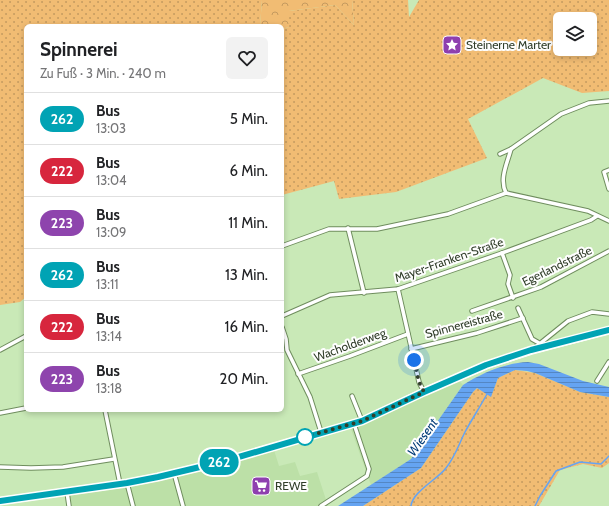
<!DOCTYPE html>
<html lang="de">
<head>
<meta charset="utf-8">
<style>
  :root { --surface:#fff; --page:#f2f2f2; --text:#202124; --muted:#757577; --line:#e0e0e0 }
  body { margin:0; font-family:Cabin,sans-serif; background:var(--page); color:var(--text); height:100vh; display:flex; flex-direction:column; font-size:15px; white-space:nowrap }
  * { box-sizing:border-box; margin:0 }
  p { font-size:13px; color:var(--muted) }
  .icon { flex:none; width:22px; height:22px; fill:none; stroke:currentColor; stroke-width:2; stroke-linecap:round; stroke-linejoin:round }
  .map { position:relative; flex:1; overflow:hidden }
  .sheet { position:absolute; left:24px; top:24px; width:260px; height:388px; display:flex; flex-direction:column; background:var(--surface); border-radius:6px; box-shadow:0 2px 6px #0003 }
  .sheet>* { flex:none }
  .badge { padding:0 8px; border-radius:13px; font-size:14px; line-height:26px }
  .buttons { position:absolute; left:553px; top:12px; display:grid; gap:8px }
  .buttons a { display:grid; place-items:center; width:44px; height:44px; border-radius:6px; background:var(--surface); box-shadow:0 2px 6px #0003; font-size:20px }
  .you { position:absolute; width:20px; height:20px; margin:-10px; border:3px solid #fff; border-radius:50%; background:#1a73e8; box-shadow:0 0 0 6px #1a73e833 }
  .map>.badge { position:absolute; translate:-50% -50%; box-shadow:0 0 0 2px #fff }
  .round { display:grid; place-items:center; flex:none; width:42px; height:42px; border-radius:6px; background:var(--page) }
  .head { display:flex; align-items:center; justify-content:space-between; height:68px; padding:0 16px }
  h1 { font-size:19px; font-weight:800; line-height:30px }
  ul { padding:0; list-style:none }
  li { display:flex; align-items:center; gap:12px; height:52px; padding:0 16px; border-top:1px solid var(--line) }
  li div { flex:1 }
  li b { display:block; font-size:15px }
  li em { font-style:normal }
  li .badge { min-width:44px; font-weight:700; text-align:center }
  .map>svg:first-child { display:block }
</style>
</head>
<body>
<div class="map">
<svg width="609" height="506" viewBox="0 0 609 506">
  <defs>
    <pattern id="green-dots" width="8" height="8" patternUnits="userSpaceOnUse"><rect width="8" height="8" fill="#f1bc73"/><path d="M2 2h.1M6 6h.1" fill="none" stroke="#c49a5f" stroke-width="1.8" stroke-linecap="round"/></pattern>
    <pattern id="forest-crowns" width="20" height="18" patternUnits="userSpaceOnUse"><rect width="20" height="18" fill="#f1bc73"/><path d="M2 6a3 3 0 1 1 6 0M12 15a3 3 0 1 1 6 0" fill="none" stroke="#c49a5f"/></pattern>
    <pattern id="water-rules" width="6" height="5" patternUnits="userSpaceOnUse"><rect width="6" height="5" fill="#65a4f2"/><path d="M0 2.5h6" fill="none" stroke="#5487c4"/></pattern>
  </defs>
  <rect width="100%" height="100%" fill="#c9e9b7"/>
  <g fill="#bce0a7">
    <polygon points="457,378 463,385 411,459 371,485 351,429"/>
    <polygon points="274,450 279,466 295,462 300,476 317,472 328,506 72,506 69,492 225,462"/>
  </g>
  <g fill="url(#green-dots)" fill-rule="evenodd">
    <polygon points="0,0 262,0 260,26 26,26 26,297 20,302 0,305"/>
    <path d="M 352,0 L 408,0 L 409,17 L 419,0 L 609,0 L 609,91 L 582,93 L 543,78 L 468,119 L 487,158 L 396,192 L 339,199 L 334,181 L 282,195 L 282,29 L 289,27 L 289,11 L 335,5 L 354,25 ZM 560,19 L 590,19 L 590,49 L 560,49 Z"/>
    <polygon points="515,370 535,373 580,392 609,397 609,463 602,468 583,464 560,470 539,506 363,506 421,468 473,392 477,388 491,396 498,378"/>
  </g>
  <polygon fill="url(#forest-crowns)" points="262,0 352,0 354,25 335,5 289,11 289,27 282,29 282,26 260,26"/>
  <path fill="url(#water-rules)" d="M 528,362 L 539,364 L 583,381 L 609,387 L 609,397 L 580,392 L 535,373 L 527,371 L 515,370 L 498,378 L 491,397 L 477,388 L 473,392 L 421,468 L 363,506 L 338,506 L 411,459 L 463,385 C 482,373 505,363 528,362 Z"/>
  <g fill="none" stroke-linecap="round" stroke-linejoin="round">
    <g stroke="#65a4f2" stroke-width="1.5">
      <path d="M 411,506 C 412,492 438,479 446,468 C 455,457 459,444 465,432 C 472,419 480,407 487,394"/>
      <polyline points="535,506 540,496 556,471 580,462 601,464 609,456"/>
    </g>
    <g stroke="#6f8d5e" stroke-width="5.5">
      <g id="minor">
        <polyline points="500,154 511,149 561,114 589,103 609,101"/>
        <polyline points="609,170 604,172 609,189"/>
        <path d="M 506,193 C 499,179 507,164 511,149"/>
        <polyline points="348,228 364,293"/>
        <polyline points="282,246 329,229 377,229 448,214 506,193 588,211 609,221"/>
        <polyline points="502,253 510,275 508,284 513,298"/>
        <polyline points="398,289 419,382 424,392"/>
        <polyline points="518,308 532,339 539,343"/>
        <polyline points="472,311 541,287 609,251"/>
        <polyline points="282,316 330,295 398,289 502,253 591,220 597,216"/>
        <polyline points="282,327 286,339 287,350 310,397 321,432"/>
        <polyline points="411,349 477,333 523,318"/>
        <polyline points="0,350 26,336"/>
        <polyline points="532,350 568,321 592,312 609,314"/>
        <polyline points="298,374 350,356 408,334"/>
        <polyline points="597,381 609,362"/>
        <polyline points="352,396 362,421"/>
        <polyline points="105,410 120,484"/>
        <polyline points="0,413 26,408"/>
        <polyline points="0,467 31,468 63,467 114,459"/>
        <polyline points="174,473 183,506"/>
        <polyline points="127,483 133,506"/>
        <polyline points="67,492 69,506"/>
        <polyline points="321,506 367,476 369,469 354,424"/>
      </g>
    </g>
    <g stroke="#fff" stroke-width="8">
      <polyline id="primary" points="0,501 127,483 158,477 225,461 362,421 423,392 487,365 531,351 609,330"/>
    </g>
    <use href="#minor" stroke="#fff" stroke-width="3.5"/>
    <use href="#primary" stroke="#e6a5ac" stroke-width="5.5"/>
  </g>
  <g fill="none" stroke-linecap="round" stroke-linejoin="round">
    <g stroke="#fff" stroke-width="9">
      <polyline id="line" points="0,501 127,483 158,477 225,461 362,421 424,392 486,365 531,350 609,330"/>
    </g>
    <use href="#line" stroke="#00a3b4" stroke-width="6"/>
    <polyline stroke="#313e2a" stroke-width="4" stroke-dasharray="0 7.2" points="305,437 362,421 424,392 419,382 414,360"/>
  </g>
  <defs>
    <g id="sight-square" transform="scale(1)"><rect x="-9" y="-9" width="18" height="18" rx="4" fill="#8e3faf" stroke="#fefefe"/><path d="M0-6L1.8-2.2L6-1.7L2.9 1.2L3.7 5.4L0 3.3L-3.7 5.4L-2.9 1.2L-6-1.7L-1.8-2.2Z" fill="#fff"/></g>
    <g id="supermarket-square" transform="scale(1)"><rect x="-9" y="-9" width="18" height="18" rx="4" fill="#8e3faf" stroke="#fefefe"/><path d="M-6-5.5h2.5l.6 2H6L4.5 2H-2.5L-4.4-4H-6ZM-1.5 3.2a1.3 1.3 0 1 0 .1 0ZM3 3.2a1.3 1.3 0 1 0 .1 0Z" fill="#fff"/></g>
  </defs>
  <g fill-rule="evenodd">
    <use href="#sight-square" x="452" y="45"/>
    <use href="#supermarket-square" x="261" y="486"/>
  </g>
  <circle fill="#fff" stroke="#00a3b4" stroke-width="2" cx="305" cy="437" r="8"/>
  <g text-anchor="middle" stroke-width="4" stroke-linejoin="round" paint-order="stroke">
    <g font-size="12" fill="#313e2a" stroke="#fefefe" text-anchor="start">
      <text x="466" y="49">Steinerne Marter</text>
      <text x="275" y="490">REWE</text>
    </g>
    <g font-size="12" fill="#313e2a" stroke="#fefefe">
      <text transform="translate(449 260) rotate(-19)" y="4">Mayer-Franken-Straße</text>
      <text transform="translate(557 266) rotate(-26)" y="4">Egerlandstraße</text>
      <text transform="translate(464 324) rotate(-15)" y="4">Spinnereistraße</text>
      <text transform="translate(350 345) rotate(-20)" y="4">Wacholderweg</text>
    </g>
    <g font-size="13" font-style="italic" fill="#003b77" stroke="#fefefe">
      <text transform="translate(422 437) rotate(-55)" y="5">Wiesent</text>
    </g>
  </g>
</svg>
<div class="buttons">
<a><svg class="icon" aria-label="layers" viewBox="0 0 24 24"><path d="M12 4l9 5-9 5-9-5zM3 14l9 5 9-5"/></svg></a>
</div>
<div class="you" style="left:414px;top:360px"></div>
<b class="badge" style="left:219px;top:462px;background:#00a3b4;color:#fff">262</b>
<section class="sheet">
<div class="head"><div><h1>Spinnerei</h1><p>Zu Fuß · 3 Min. · 240 m</p></div><a class="round"><svg class="icon" aria-label="heart" viewBox="0 0 24 24"><path d="M12 20l-8-8c-3-5 5-10 8-4 3-6 11-1 8 4z"/></svg></a></div>
<ul>
<li><span class="badge" style="background:#00a3b4;color:#fff">262</span><div><b>Bus</b><p>13:03</p></div><em>5 Min.</em></li>
<li><span class="badge" style="background:#d7263d;color:#fff">222</span><div><b>Bus</b><p>13:04</p></div><em>6 Min.</em></li>
<li><span class="badge" style="background:#8e44ad;color:#fff">223</span><div><b>Bus</b><p>13:09</p></div><em>11 Min.</em></li>
<li><span class="badge" style="background:#00a3b4;color:#fff">262</span><div><b>Bus</b><p>13:11</p></div><em>13 Min.</em></li>
<li><span class="badge" style="background:#d7263d;color:#fff">222</span><div><b>Bus</b><p>13:14</p></div><em>16 Min.</em></li>
<li><span class="badge" style="background:#8e44ad;color:#fff">223</span><div><b>Bus</b><p>13:18</p></div><em>20 Min.</em></li>
</ul>
</section>
</div>
</body>
</html>
